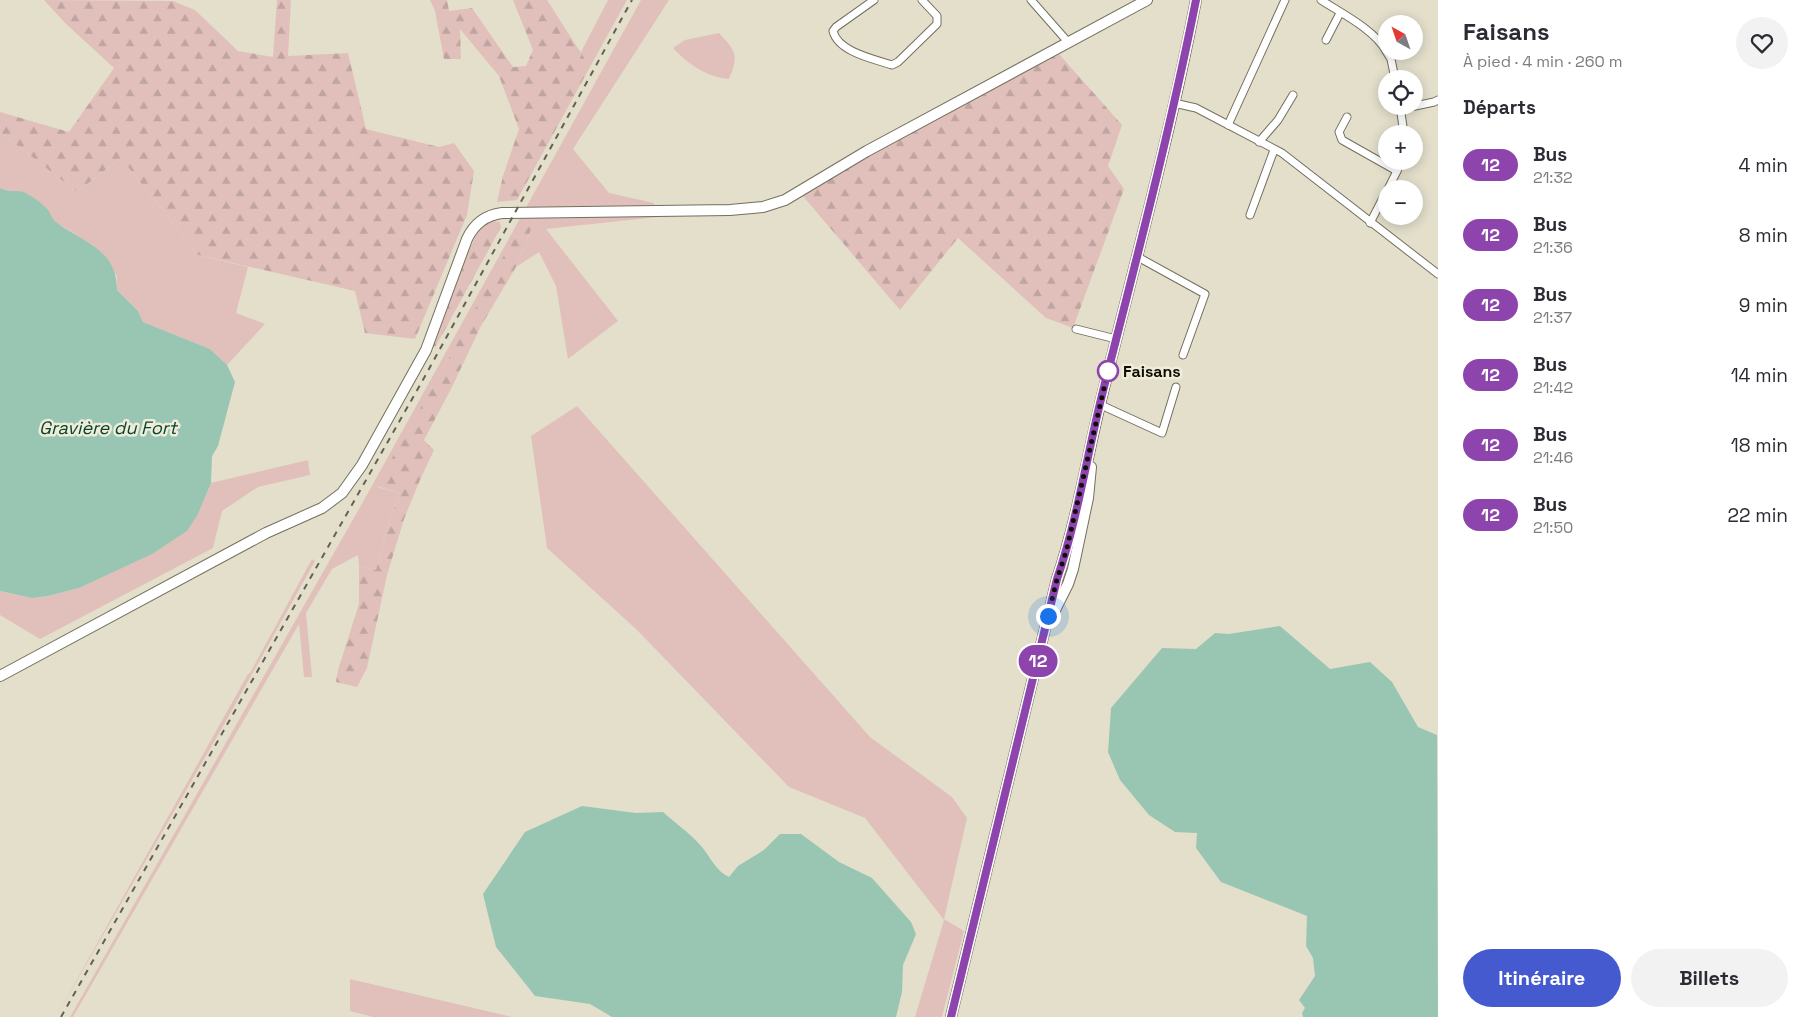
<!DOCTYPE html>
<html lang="fr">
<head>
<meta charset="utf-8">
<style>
  :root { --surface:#fff; --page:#f2f2f3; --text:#2b2b33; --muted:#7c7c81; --accent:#455ace }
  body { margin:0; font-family:"Space Grotesk",sans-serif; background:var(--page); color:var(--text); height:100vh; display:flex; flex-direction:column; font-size:19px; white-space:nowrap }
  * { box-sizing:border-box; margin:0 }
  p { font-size:16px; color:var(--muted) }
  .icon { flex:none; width:28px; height:28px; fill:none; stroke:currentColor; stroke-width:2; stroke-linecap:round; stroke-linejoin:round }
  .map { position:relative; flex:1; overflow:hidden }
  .drawer { display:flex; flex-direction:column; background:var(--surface); width:375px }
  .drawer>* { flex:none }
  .badge { padding:0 10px; border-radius:16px; font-size:18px; line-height:32px }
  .needle { width:32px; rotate:320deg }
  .tools { position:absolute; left:1378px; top:15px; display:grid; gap:10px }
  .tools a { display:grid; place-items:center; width:45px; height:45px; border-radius:50%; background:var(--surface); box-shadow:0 2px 12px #0003; font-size:25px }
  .you { position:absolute; width:25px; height:25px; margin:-12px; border:4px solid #fff; border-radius:50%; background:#1a73e8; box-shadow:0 0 0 8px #1a73e833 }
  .map>.badge { position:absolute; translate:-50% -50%; box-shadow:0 0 0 2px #fff }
  h2 { padding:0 25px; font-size:19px; line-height:45px }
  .round { display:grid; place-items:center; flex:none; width:52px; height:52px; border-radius:26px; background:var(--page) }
  .head { display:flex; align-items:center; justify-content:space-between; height:85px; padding:0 25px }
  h1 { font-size:24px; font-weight:700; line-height:38px }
  .primary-button { display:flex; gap:10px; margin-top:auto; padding:10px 25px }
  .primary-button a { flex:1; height:58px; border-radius:30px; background:var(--accent); color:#fff; font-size:20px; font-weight:700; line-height:58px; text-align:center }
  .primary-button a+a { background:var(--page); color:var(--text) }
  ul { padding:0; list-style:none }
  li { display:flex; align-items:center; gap:15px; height:70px; padding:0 25px }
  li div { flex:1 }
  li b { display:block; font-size:19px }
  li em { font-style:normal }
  li .badge { min-width:55px; font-weight:700; text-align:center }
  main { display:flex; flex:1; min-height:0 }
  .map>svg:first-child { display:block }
</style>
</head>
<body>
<main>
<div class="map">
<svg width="1438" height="1017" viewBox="0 0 1438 1017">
  <defs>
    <pattern id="forest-firs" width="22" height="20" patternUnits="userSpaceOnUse" patternTransform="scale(1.25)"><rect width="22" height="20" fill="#e1c0bc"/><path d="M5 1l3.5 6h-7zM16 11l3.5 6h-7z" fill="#c0a4a0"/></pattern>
  </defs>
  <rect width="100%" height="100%" fill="#e3dfcb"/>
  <g fill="#e1c0bc">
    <polygon points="608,0 627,0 590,67 580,54"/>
    <polygon points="641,0 669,0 573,149 609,193 654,203 657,217 546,229 618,321 568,359 556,286 539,252 516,267 535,220 449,358 377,487 400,493 388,525 376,570 359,566 358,555 332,569 306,613 312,677 304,677 299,624 73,1017 70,1017 364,500"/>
    <path d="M 719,33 C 736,51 739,55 729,79 C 706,77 688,64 673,48 L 685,40 Z"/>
    <polygon points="0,132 77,192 121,158 198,255 248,267 236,313 265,324 227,365 210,349 143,322 138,311 117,290 117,276 94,246 54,221 47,210 24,192 4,190 0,188"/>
    <polygon points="577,406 870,737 952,797 967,818 944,919 964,931 942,1017 915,1017 944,920 865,818 789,787 637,630 547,548 531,436"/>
    <polygon points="308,460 310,475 258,487 222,511 213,548 40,639 0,615 0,591 32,598 48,596 79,588 114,571 198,514 211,483"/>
    <polygon points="312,559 315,561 226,721 56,1017 248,674 250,673"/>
    <polygon points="350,979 512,1017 373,1017 350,1011"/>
  </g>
  <g fill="url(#forest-firs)">
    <polygon points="44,0 173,1 195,10 238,51 273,57 277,0 291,0 288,56 348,53 366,129 439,147 454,143 474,171 467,215 415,339 365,333 355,291 198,255 121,158 77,192 0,132 0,112 69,132 114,68 65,23"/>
    <polygon points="430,0 447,0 449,11 472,8 513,67 526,66 533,50 513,0 547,0 590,67 517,200 497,202 503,176 519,129 499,76 460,29 461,59 444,59 435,11"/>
    <polygon points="1059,54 1122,125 1108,166 1124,189 1073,328 1046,318 958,238 900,310 802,195 866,156"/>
    <polygon points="530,217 535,220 516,267 481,326 452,387 424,440 434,450 420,480 404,519 387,575 367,668 357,687 336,682 338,670 359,604 359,566 376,570 388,525 400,493 376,486 449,358 524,218"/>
    <polygon points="493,221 500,222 501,227 436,346 431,348 464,261 476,235 484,225"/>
  </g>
  <g fill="#98c6b2">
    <path d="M 0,188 C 8,193 19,189 26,193 C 33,197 43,204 48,210 C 51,214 52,219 56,222 C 84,243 117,249 117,290 L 138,311 L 143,322 L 210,349 L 227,365 L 235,382 L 218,446 L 212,456 L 211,483 L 198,514 L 187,531 L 152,554 L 79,588 L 48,596 L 32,598 L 0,591 Z"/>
    <polygon points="1280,626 1330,669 1370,662 1392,682 1418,727 1437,735 1438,1017 1303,1017 1302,1013 1305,1008 1299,1000 1315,976 1313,958 1306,946 1307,916 1221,882 1196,848 1197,833 1175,832 1149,815 1120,780 1108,752 1111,708 1162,648 1196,649 1215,633 1229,634"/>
    <path d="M 582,806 L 636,813 L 663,812 C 675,823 691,834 702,847 C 711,858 715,870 729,877 L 738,866 L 764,850 L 780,834 L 801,834 L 839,862 L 872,878 L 911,922 L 916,934 L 903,965 L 902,992 L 896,1017 L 612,1017 L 590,1004 L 535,996 L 496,947 L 483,894 L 525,832 Z"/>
  </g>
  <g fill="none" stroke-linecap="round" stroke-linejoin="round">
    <g stroke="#736f5e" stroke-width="9">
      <g id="street">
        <path d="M 874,0 L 836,27 L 833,31 C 838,52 874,59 892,65 L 898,62 L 937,24 L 937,16 L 922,0"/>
        <polyline points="1031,0 1068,42"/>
        <path d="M 1321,0 C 1341,13 1375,30 1386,51"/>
        <polyline points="1326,40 1340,13"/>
        <polyline points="1386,51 1391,59 1395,79"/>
        <polyline points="1174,103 1196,108 1282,153 1438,274"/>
        <polyline points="1400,106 1404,134"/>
        <polyline points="1401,109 1434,102 1438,100"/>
        <polyline points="1347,117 1339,132 1342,140 1397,171"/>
        <polyline points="1228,125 1285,0"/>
        <polyline points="1259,142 1278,120 1293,95"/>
        <polyline points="1388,189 1397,171 1400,161"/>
        <polyline points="1250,215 1274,150"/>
        <polyline points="1370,223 1386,192"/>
        <polyline points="1136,256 1205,294 1183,355"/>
        <polyline points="1076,329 1116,339"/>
        <polyline points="1099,406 1103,406 1162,433 1176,387"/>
      </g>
    </g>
    <g stroke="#736f5e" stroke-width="12">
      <g id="secondary">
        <polyline points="1054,612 1068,584 1073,569 1088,498 1091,467"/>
        <path d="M 0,676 L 266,533 L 322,508 L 342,493 L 362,465 L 426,350 L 467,239 C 474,224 486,215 502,213 L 730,210 L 763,207 L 785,200 L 867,151 L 1147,0"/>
        <path d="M 951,1017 L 1057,579 C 1078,517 1088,451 1104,388 C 1136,259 1171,130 1196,0"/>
      </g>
    </g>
    <use href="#street" stroke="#fff" stroke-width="7"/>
    <use href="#secondary" stroke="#fff" stroke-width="10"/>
    <polyline stroke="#646156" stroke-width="2" stroke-dasharray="6 6" stroke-linecap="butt" points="61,1017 424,378 632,0"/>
  </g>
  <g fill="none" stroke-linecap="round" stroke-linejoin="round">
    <g stroke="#fff" stroke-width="11">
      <path id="line" d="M 951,1017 L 1057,579 C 1078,518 1087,454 1103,391 C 1136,261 1170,131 1196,0"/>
    </g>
    <use href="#line" stroke="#8e44ad" stroke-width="8"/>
    <polyline stroke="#0e0d07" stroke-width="5" stroke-dasharray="0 9" points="1048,616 1057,579 1066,552 1108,371"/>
  </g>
  <circle fill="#fff" stroke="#8e44ad" stroke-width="2.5" cx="1108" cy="371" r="10"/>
  <g text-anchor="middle" stroke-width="5" stroke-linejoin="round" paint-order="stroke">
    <g font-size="16" font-weight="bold" fill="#0e0d07" stroke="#f0ecd8" text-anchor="start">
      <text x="1123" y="377">Faisans</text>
    </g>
    <g font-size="18" font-style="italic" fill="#064532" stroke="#f0ecd8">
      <text x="108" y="434">Gravière du Fort</text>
    </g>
  </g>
</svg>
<div class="tools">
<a><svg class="needle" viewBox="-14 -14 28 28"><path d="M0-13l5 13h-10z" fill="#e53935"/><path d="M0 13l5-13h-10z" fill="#7c7c81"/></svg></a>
<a><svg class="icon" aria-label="locate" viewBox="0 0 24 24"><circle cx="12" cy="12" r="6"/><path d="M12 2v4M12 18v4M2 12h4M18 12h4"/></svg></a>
<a>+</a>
<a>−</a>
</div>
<div class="you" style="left:1048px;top:616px"></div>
<b class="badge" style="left:1038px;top:661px;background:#8e44ad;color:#fff">12</b>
</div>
<section class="drawer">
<div class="head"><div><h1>Faisans</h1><p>À pied · 4 min · 260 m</p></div><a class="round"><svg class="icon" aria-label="heart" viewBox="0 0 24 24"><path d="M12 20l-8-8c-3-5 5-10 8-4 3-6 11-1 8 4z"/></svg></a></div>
<h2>Départs</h2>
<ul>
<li><span class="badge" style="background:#8e44ad;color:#fff">12</span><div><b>Bus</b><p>21:32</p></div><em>4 min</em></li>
<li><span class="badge" style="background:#8e44ad;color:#fff">12</span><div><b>Bus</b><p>21:36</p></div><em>8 min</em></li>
<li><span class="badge" style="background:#8e44ad;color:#fff">12</span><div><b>Bus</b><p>21:37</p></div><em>9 min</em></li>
<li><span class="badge" style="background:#8e44ad;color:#fff">12</span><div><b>Bus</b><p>21:42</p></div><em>14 min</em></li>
<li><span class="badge" style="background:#8e44ad;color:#fff">12</span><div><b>Bus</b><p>21:46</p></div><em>18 min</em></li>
<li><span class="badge" style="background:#8e44ad;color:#fff">12</span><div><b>Bus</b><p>21:50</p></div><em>22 min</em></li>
</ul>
<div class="primary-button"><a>Itinéraire</a><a>Billets</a></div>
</section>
</main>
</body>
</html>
